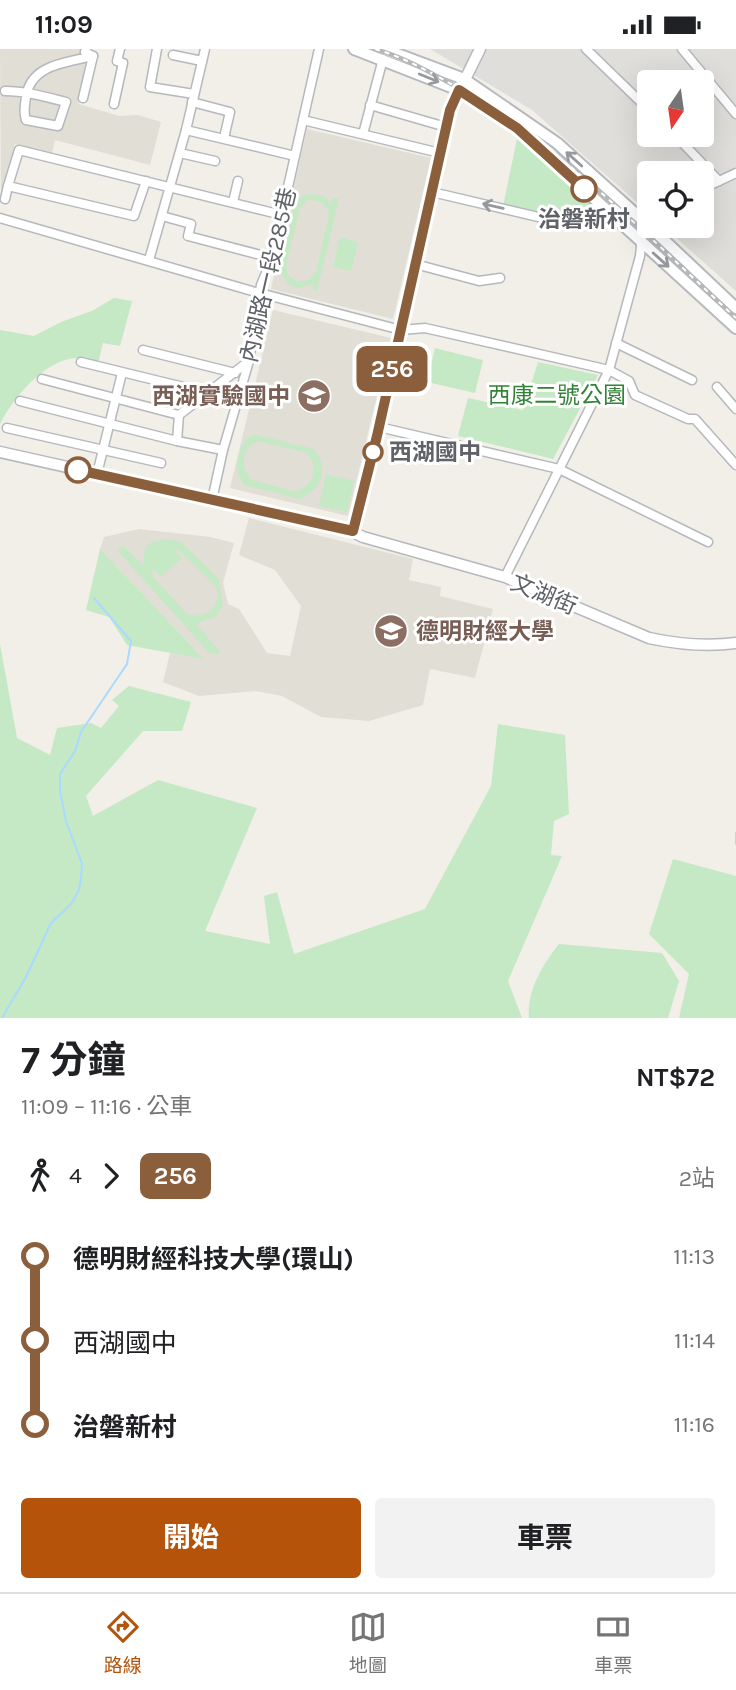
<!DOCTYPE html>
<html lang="zh-TW">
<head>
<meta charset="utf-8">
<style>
  :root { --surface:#fff; --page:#f2f2f2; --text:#202124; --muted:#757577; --line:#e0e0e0; --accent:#b45309 }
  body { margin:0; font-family:Karla,"Noto Sans TC",sans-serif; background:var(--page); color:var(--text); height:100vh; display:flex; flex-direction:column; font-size:26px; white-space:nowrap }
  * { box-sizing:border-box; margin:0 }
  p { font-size:23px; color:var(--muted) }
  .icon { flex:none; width:38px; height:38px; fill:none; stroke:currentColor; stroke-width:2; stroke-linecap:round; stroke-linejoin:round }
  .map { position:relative; height:969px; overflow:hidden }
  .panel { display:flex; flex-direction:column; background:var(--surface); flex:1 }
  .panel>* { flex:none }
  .badge { padding:0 14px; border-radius:10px; font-size:24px; line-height:46px }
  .needle { width:46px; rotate:193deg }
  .fabs { position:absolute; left:637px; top:21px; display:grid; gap:14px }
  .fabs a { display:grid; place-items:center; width:77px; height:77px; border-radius:7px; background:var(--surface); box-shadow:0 7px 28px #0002; font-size:35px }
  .map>.badge { position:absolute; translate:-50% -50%; box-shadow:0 0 0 4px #fff }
  .legs { display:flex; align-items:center; gap:10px; height:77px; padding:0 21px; font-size:23px }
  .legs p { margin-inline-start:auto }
  .overview { display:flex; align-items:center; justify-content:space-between; height:119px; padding:0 21px }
  h1 { font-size:38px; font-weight:700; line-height:52px }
  .button { display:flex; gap:14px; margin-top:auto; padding:14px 21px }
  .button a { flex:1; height:80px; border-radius:7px; background:var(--accent); color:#fff; font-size:28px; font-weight:700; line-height:80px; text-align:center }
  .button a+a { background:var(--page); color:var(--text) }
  ul { padding:0 21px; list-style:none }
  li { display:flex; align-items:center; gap:24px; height:84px; font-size:26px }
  li i { display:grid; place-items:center; width:10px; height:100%; margin:0 9px; background:currentColor }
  li i::after { content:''; width:18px; height:18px; margin:-9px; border:5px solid; border-radius:50%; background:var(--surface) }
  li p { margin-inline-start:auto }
  li:first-child i { background:linear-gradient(#0000 50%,currentColor 0) }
  li:last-child i { background:linear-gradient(currentColor 50%,#0000 0) }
  .status { display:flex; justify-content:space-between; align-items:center; height:49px; padding:0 35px; background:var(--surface); direction:ltr }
  .status svg { height:19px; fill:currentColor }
  .menu { display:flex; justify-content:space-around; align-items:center; height:98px; border-top:2px solid var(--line); background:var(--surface); font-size:19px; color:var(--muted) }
  .menu a { display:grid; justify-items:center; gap:4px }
  .menu .active { color:var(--accent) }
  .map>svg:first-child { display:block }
</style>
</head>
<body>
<div class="status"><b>11:09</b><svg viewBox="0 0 49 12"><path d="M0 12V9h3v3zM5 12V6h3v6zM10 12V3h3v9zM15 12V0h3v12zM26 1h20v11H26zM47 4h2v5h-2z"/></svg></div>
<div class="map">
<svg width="736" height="969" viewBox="0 0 736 969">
  <rect width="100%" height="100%" fill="#f1efe8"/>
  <path fill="#e0deda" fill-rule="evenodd" d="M 430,0 L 736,0 L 736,242 L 663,177 L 702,177 L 702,124 L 649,124 L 649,164 L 532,61 ZM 649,33 L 702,33 L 702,86 L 649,86 Z"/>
  <g fill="#e1ded6">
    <polygon points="0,0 87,0 89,9 79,55 119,67 138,66 161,73 150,116 55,91 52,104 15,95 1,154"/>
    <polygon points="307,80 431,109 393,270 271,240"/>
    <polygon points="273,261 391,289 348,467 230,439"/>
    <polygon points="249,469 413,510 409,531 441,538 440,547 493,560 475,629 430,620 423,656 369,672 321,668 282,647 256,642 199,647 163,633 170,604 203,609 100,500 104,488 139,480 211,488 234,494 223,534 228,555 239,560 267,604 290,607 301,557 275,521 239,506"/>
  </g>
  <g fill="#c5e8c5" fill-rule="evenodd">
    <polygon points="518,85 599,157 580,175 503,157"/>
    <path d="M 315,145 L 325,148 L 331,155 L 333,149 L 339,150 L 317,242 L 312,240 L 313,235 L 298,239 C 287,237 282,229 281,218 L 295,154 L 304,146 ZM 308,151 C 319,150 328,155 329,166 L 316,223 L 309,231 L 298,233 L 288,226 L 286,216 L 300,159 Z"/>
    <polygon points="340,188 358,193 351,222 333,218"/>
    <path d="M 114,249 L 132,252 L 120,297 L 103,294 L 98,314 C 91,312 83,309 76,309 C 44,311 13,349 0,375 L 0,281 L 34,287 L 61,273 L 92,262 Z"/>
    <polygon points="435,299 483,311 475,344 427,333"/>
    <polygon points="538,313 598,326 553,410 458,387 468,349 523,361"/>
    <path d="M 254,385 L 314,400 C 330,420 322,441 299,450 L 245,436 C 232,423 237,405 246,390 ZM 259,392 L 307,404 C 320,421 313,435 295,443 L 250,430 C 240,415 241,399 259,392 Z"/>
    <polygon points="326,425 354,432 347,463 319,457"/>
    <path d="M 166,490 L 181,493 L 219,530 L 223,556 L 216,567 L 196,575 L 221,604 L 210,605 L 118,502 L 123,496 L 143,516 L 145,499 L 152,493 ZM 173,499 L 179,501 L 216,538 C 223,557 204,573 186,564 L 153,528 L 152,519 L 161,528 L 182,509 Z"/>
    <polygon points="100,500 204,610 127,596 109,568 86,561"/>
    <polygon points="0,595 17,689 50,706 57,679 91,674 101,679 119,657 112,651 129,637 191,653 182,682 143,682 86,747 93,767 158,731 257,759 205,882 270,895 264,847 277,843 294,905 425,860 491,737 498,675 565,686 569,765 554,772 551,806 562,807 508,932 522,969 0,969"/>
    <polygon points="673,810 736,827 736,969 679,969 689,925 649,885"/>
    <path d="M 559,895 L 662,904 L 679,932 L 668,969 L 529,969 C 526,943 543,915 559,895 Z"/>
  </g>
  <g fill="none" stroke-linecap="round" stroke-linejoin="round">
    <g stroke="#aadaff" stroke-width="2">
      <polyline points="736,784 736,795"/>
      <polyline points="2,969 26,928 51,874 71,855 78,843 81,831 82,815 66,772 60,742 60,725 75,702 81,683 127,615 131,592 94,549"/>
    </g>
    <g stroke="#b5b8bc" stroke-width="11">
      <g id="minor">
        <polyline points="157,0 150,38 194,45"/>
        <polyline points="586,0 649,61"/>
        <polyline points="682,0 736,65"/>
        <polyline points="173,6 202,12"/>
        <path d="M 5,42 C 26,42 46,48 66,53 L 58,77 L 26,71 C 23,63 25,56 26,48 C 31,15 66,14 93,7"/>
        <polyline points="83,49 93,7 85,3 86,0"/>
        <polyline points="192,53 230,63 224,89"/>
        <polyline points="114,55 123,14 117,12 120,0"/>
        <polyline points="370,56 446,78"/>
        <polyline points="303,71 440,104"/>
        <polyline points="186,81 295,107"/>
        <polyline points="363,85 383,10"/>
        <polyline points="675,86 719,132"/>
        <polyline points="180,104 215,112"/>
        <polyline points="8,137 19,101 282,166"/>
        <polyline points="702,140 736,124"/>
        <polyline points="432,143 568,175 576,175 600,154"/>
        <polyline points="5,150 8,137 134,167 146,132"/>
        <polyline points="233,153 238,132"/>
        <polyline points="162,167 191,175 188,187 272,209"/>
        <polyline points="0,169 252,242 401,281 425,279 609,321 629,332 635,346 688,370 695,370 736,416"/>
        <polyline points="149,211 186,81 205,0"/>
        <polyline points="415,215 479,232 500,229"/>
        <polyline points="616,294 692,331"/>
        <polyline points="143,301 235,324"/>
        <polyline points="81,313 208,344"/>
        <polyline points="42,330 179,366"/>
        <polyline points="717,338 736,360"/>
        <polyline points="20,352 177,392 223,401"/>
        <polyline points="379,378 559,420 708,493"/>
        <polyline points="7,379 161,414"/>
        <polyline points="177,392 179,366 249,312"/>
        <polyline points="97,425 122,324"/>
        <polyline points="212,451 223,401 249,312 261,236 272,209 319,0"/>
        <polyline points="505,528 609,321 640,207 644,166 649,164"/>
      </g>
    </g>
    <g stroke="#b5b8bc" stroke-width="13">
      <g id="tertiary">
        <path d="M 0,403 L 349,481 L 363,488 L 505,528 L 649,589 C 677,595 708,598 736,594"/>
        <polyline points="353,482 377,387 450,61 480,0"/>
      </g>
    </g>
    <g stroke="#b6babf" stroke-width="14">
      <g id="secondary">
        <polyline points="354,0 459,41 517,79 736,279"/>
        <polyline points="384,0 464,30 557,94 649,177"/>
        <polyline points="649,177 736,259"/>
      </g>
    </g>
    <use href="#minor" stroke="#fff" stroke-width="8"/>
    <use href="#tertiary" stroke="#fff" stroke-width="10"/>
    <use href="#secondary" stroke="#fff" stroke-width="10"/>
    <g stroke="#b6b7b8" stroke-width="4.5">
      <path id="rail" d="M 375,0 C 403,8 428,22 453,36 C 561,96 646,186 736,269"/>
    </g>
    <use href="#rail" stroke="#fff" stroke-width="2" stroke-dasharray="5" stroke-linecap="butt"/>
  </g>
  <defs><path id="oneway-shaft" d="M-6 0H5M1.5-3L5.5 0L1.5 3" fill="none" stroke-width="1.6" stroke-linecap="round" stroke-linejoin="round" transform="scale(1.75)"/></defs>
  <g stroke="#979a9d">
    <use href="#oneway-shaft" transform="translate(429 29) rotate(22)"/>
    <use href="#oneway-shaft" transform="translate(574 110) rotate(-138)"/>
    <use href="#oneway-shaft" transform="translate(493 157) rotate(-167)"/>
    <use href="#oneway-shaft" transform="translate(661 211) rotate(42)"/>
  </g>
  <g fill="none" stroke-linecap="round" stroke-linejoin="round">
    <g stroke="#fff" stroke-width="16">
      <polyline id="line-1" points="78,421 353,482 377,387 450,61 459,41 517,79 584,140"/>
    </g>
    <use href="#line-1" stroke="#8b5e3c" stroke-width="10"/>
  </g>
  <defs>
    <g id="school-disc" transform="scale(1.75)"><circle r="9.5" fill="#8d6e63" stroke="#fff"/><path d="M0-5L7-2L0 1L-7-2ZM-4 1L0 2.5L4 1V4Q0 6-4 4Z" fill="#fff"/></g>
    <g id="university-disc" transform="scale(1.75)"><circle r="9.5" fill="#8d6e63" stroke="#fff"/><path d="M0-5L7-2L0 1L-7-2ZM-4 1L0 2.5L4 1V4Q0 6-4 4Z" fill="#fff"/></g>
  </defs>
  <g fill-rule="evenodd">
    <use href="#school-disc" x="314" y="347"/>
    <use href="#university-disc" x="391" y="582"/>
  </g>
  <g fill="#fff" stroke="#8b5e3c" stroke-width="3.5">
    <circle cx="584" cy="140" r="12"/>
    <circle cx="373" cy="403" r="9"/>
    <circle cx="78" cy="421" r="12"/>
  </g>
  <g text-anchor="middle" stroke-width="6" stroke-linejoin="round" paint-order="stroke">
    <g font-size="23" font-weight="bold" fill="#5f6368" stroke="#fff">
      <text x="584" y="178">治磐新村</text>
      <text x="389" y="411" text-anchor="start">西湖國中</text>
    </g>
    <g font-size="23" fill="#5f6368" stroke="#fff">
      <text transform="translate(268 226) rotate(-77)" y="8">內湖路一段285巷</text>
      <text transform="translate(544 545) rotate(23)" y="8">文湖街</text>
    </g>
    <g font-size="23" fill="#348238" stroke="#fff">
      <text x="557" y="354">西康二號公園</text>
    </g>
    <g font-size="23" font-weight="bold" fill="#785e54" stroke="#fff" text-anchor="end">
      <text x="290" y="355">西湖實驗國中</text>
      <text x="416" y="590" text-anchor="start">德明財經大學</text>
    </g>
  </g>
</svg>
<div class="fabs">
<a><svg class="needle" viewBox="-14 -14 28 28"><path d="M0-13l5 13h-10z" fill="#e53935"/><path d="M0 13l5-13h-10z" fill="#757577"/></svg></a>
<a><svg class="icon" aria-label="locate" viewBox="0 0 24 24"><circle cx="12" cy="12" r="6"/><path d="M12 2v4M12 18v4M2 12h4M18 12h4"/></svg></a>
</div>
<b class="badge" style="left:392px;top:320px;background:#8b5e3c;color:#fff">256</b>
</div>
<section class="panel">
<div class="overview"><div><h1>7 分鐘</h1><p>11:09 – 11:16 · 公車</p></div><b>NT$72</b></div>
<div class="legs"><svg class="icon" aria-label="walk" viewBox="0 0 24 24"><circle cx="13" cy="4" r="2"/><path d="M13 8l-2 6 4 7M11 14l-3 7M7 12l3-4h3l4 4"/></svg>4<svg class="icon" aria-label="forward" viewBox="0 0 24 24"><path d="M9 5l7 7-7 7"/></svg><b class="badge" style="background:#8b5e3c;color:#fff">256</b><p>2站</p></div>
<ul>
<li><i style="color:#8b5e3c"></i><b>德明財經科技大學(環山)</b><p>11:13</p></li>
<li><i style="color:#8b5e3c"></i><span>西湖國中</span><p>11:14</p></li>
<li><i style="color:#8b5e3c"></i><b>治磐新村</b><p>11:16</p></li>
</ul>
<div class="button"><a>開始</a><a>車票</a></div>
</section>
<nav class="menu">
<a class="active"><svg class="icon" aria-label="directions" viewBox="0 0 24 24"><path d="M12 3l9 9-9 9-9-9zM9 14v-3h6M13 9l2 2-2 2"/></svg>路線</a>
<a><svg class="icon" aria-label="map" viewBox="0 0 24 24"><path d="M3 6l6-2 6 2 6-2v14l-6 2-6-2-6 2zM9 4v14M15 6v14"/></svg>地圖</a>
<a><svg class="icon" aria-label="tickets" viewBox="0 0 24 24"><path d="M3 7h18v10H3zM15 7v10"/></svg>車票</a>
</nav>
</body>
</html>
